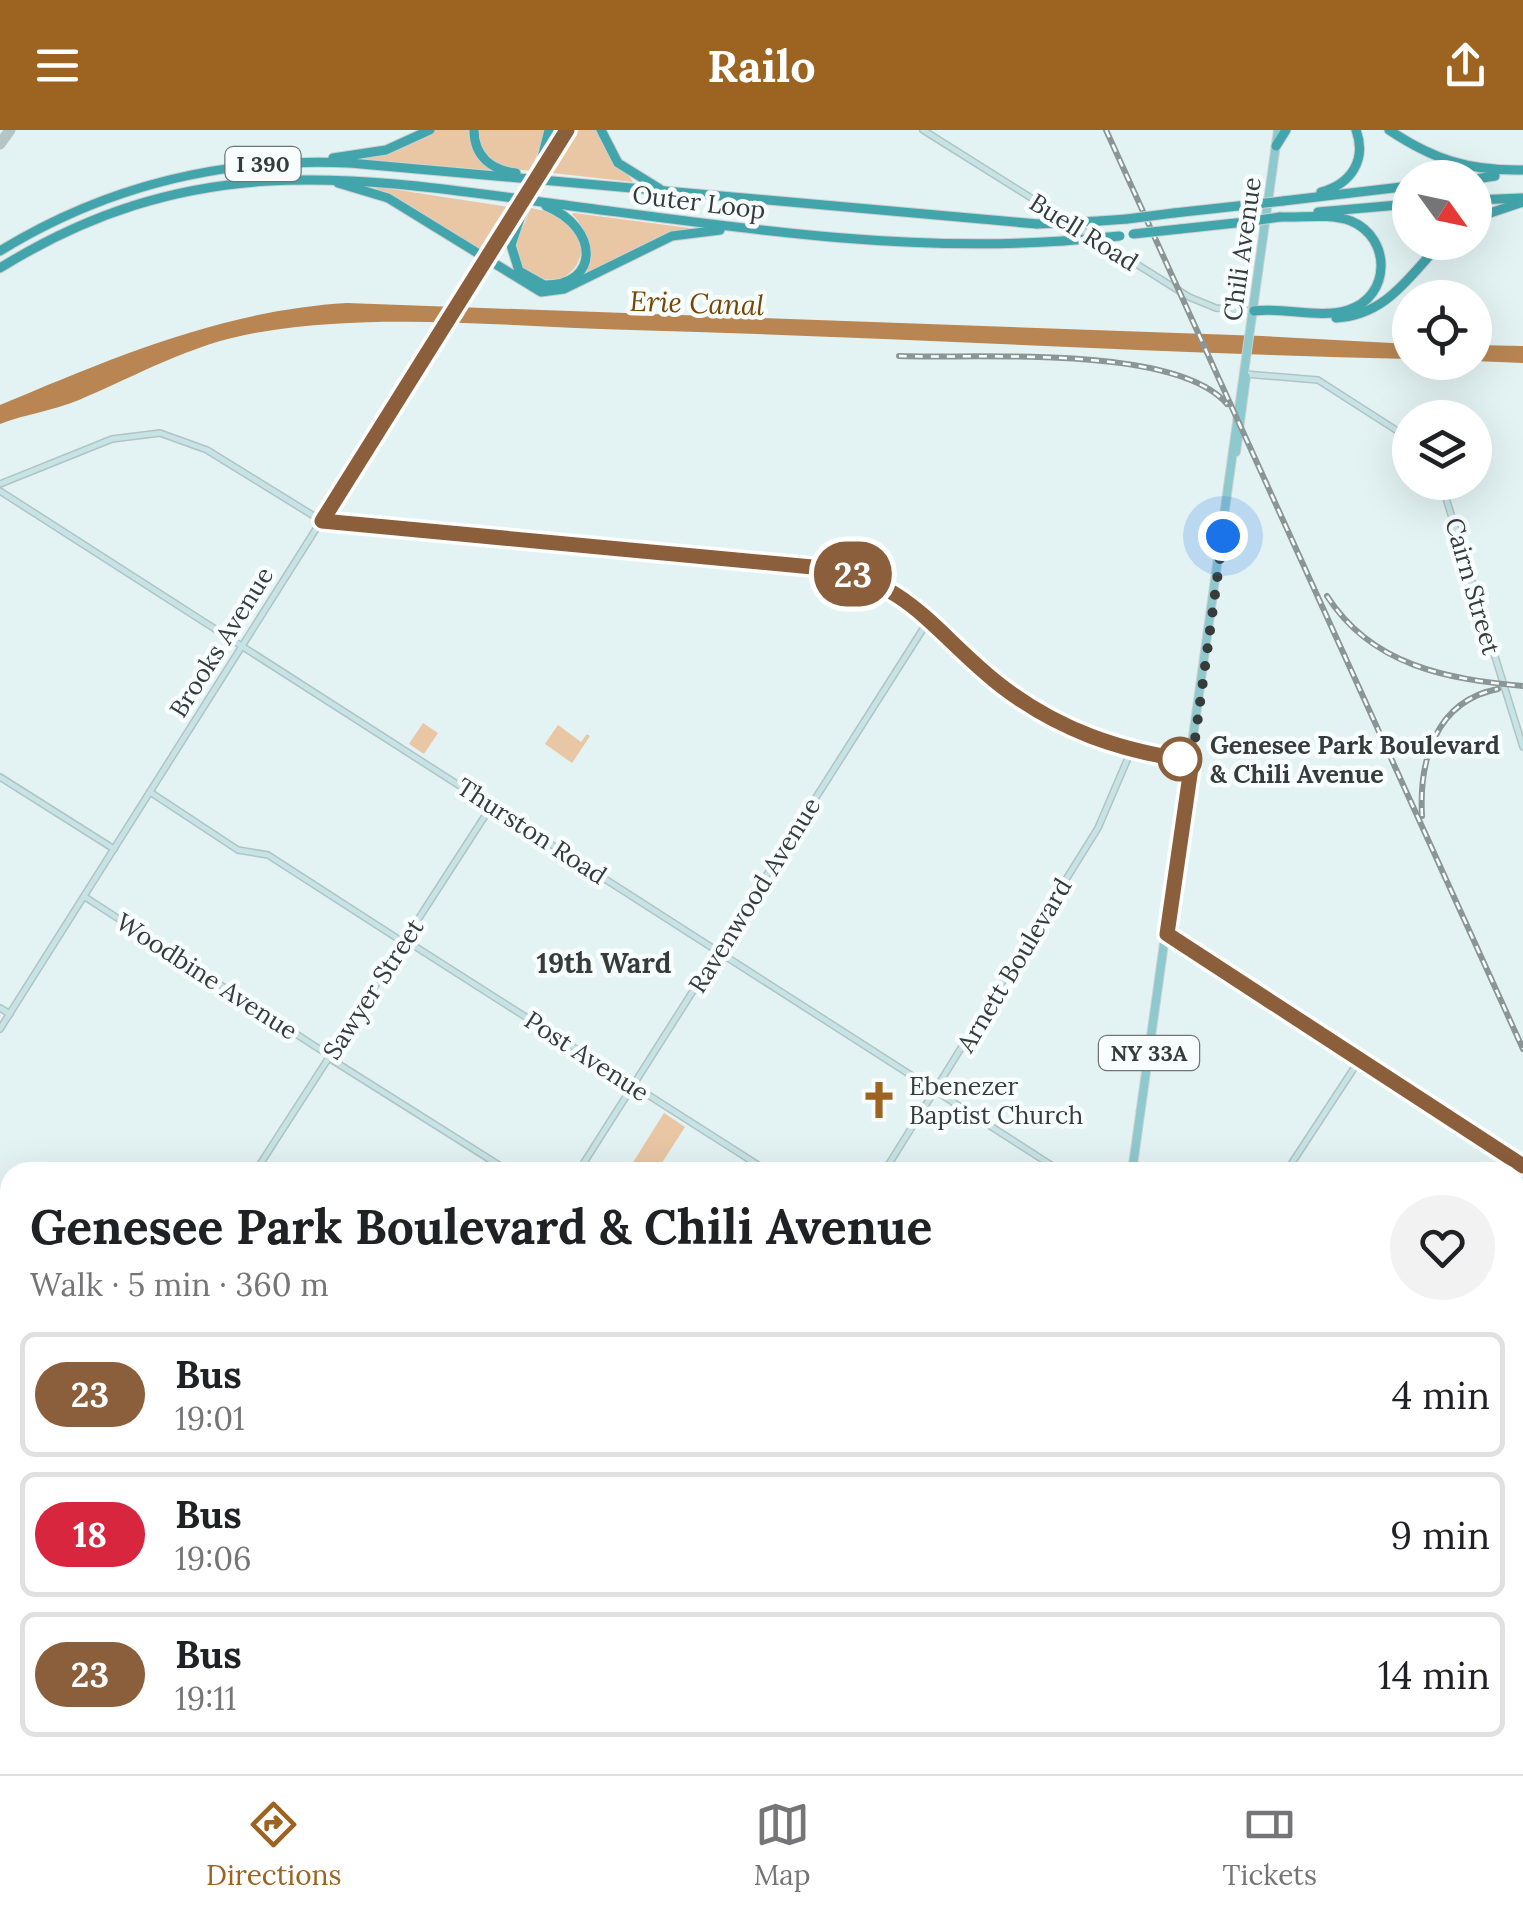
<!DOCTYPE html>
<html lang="en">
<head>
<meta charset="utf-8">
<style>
  :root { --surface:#fff; --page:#f2f2f2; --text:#202124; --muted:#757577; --line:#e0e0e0; --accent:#9c6321 }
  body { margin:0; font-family:Lora,serif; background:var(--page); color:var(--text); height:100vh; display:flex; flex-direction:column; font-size:38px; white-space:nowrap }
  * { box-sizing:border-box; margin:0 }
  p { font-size:32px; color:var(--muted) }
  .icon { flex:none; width:55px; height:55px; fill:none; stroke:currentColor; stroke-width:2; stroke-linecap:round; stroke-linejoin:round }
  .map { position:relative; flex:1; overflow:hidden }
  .panel { position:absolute; left:0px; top:1032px; width:1525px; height:612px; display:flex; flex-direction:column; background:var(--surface); border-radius:30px 30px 0 0; box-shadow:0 10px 40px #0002 }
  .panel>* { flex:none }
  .badge { padding:0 20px; border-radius:32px; font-size:35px; line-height:65px }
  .needle { width:65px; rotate:123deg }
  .fabs { position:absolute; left:1392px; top:30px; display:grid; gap:20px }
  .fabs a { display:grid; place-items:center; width:100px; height:100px; border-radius:50%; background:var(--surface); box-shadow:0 10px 40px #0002; font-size:50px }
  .you { position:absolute; width:50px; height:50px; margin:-25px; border:8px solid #fff; border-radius:50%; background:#1a73e8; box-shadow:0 0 0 15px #1a73e833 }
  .map>.badge { position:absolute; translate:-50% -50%; box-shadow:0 0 0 5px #fff }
  .round { display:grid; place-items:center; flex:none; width:105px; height:105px; border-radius:52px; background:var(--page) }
  .head { display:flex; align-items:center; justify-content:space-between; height:170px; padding:0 30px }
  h1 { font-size:48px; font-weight:700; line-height:75px }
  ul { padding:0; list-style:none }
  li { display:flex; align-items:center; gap:30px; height:125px; margin:0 20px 15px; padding:0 10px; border:5px solid var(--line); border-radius:15px }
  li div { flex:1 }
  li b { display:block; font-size:38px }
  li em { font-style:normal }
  li .badge { min-width:110px; font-weight:700; text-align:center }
  header { display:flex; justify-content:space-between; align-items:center; height:130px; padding:0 30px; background:var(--accent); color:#fff; font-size:45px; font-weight:700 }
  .tabs { display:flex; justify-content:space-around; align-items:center; height:140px; border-top:2px solid var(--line); background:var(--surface); font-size:28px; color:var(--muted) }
  .tabs a { display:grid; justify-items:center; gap:5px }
  .tabs .selected { color:var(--accent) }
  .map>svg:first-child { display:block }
</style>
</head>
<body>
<header><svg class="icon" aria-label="menu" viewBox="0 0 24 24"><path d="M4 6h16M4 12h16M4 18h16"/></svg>Railo<svg class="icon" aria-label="share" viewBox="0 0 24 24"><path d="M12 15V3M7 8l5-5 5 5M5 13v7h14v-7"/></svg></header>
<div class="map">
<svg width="1523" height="1644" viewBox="0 0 1523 1644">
  <rect width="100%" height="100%" fill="#e3f3f4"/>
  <g fill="#e9c6a4">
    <polygon points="435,0 471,0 489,40 360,29 405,17"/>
    <polygon points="477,0 546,0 531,41 504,38 482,23"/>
    <polygon points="578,0 600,0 633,52 552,43"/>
    <polygon points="372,56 509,77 480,121"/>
    <path d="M 531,78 L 563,85 L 583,110 C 581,147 557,158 524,143 L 515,115 Z"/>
    <path d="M 572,84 L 574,83 L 697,99 L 580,147 C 590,120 593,106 572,84 Z"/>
    <polygon points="423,593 438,603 424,624 409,614"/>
    <polygon points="558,595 581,612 587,604 590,606 572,633 545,614"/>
    <polygon points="664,983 685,997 656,1042 627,1042"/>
  </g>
  <g fill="#b98653">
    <path d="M 347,173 L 1262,206 L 1410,214 L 1410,229 C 1150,223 891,207 631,200 C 509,197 382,182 261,202 C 192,213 141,244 79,270 C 52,281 26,284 0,294 L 0,275 C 112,228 224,180 347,173 Z"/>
    <polygon points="1475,215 1523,216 1523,233 1475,231"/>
  </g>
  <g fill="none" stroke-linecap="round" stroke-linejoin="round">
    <polyline stroke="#b6c4c4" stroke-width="11" points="0,14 10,0"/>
    <g stroke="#b3c3c3" stroke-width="8">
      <g id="secondary">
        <polyline points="923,0 1189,167 1216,178 1254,181"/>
        <polyline points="476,146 486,131"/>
        <polyline points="1245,244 1318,250 1410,309"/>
        <polyline points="1441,352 1523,617"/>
        <path d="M 0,354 L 112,309 L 160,303 L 207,320 L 322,391 L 838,440 C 915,460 941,509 999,554 C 1056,599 1119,620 1189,631"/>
        <polyline points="0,361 1062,1042"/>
        <polyline points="0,647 114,719"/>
        <polyline points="150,662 238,720 268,725 403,812"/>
        <polyline points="85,767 330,926"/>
        <polyline points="1167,804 1523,1036"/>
        <polyline points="405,810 769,1042"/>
        <polyline points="0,878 10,884"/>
        <polyline points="0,899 486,130"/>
        <polyline points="329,928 510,1042"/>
        <polyline points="255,1042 492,675"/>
        <polyline points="578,1042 930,488"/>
        <polyline points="884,1042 1098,698 1131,621"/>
        <polyline points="1286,1042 1360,929"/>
        <polyline points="1515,1107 1523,1095"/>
        <polyline points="1515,1246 1523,1250"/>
        <polyline points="964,1635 977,1644"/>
        <polyline points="1281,1635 1295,1644"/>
        <polyline points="439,1644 445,1635"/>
        <polyline points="638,1644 643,1635"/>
        <polyline points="1168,1644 1173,1635"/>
      </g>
    </g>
    <g stroke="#cfd0d0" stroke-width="10">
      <g id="primary">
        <polyline points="547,32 567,0"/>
        <polyline points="486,130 513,88"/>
        <polyline points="1236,322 1246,247"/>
        <polyline points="1132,1042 1278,0"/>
        <polyline points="0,1309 10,1316"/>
        <polyline points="504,1635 518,1644"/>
        <polyline points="1044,1644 1045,1635"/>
      </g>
    </g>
    <g stroke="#cfd0d0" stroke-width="11">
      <g id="highway">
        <path d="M 474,0 C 474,26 491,40 516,43"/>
        <polyline points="601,0 618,33 660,59"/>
        <path d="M 1389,0 C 1434,30 1469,41 1523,40"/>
        <polyline points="1276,16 1286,0"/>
        <polyline points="333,28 386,20 430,0"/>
        <polyline points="541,32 549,0"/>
        <polyline points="1475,49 1495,46"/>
        <polyline points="338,53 388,68 541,162 564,159 672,106 720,100"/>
        <path d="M 1321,62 C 1351,54 1367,30 1356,0"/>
        <polyline points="1475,70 1522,68"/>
        <polyline points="1283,71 1410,56"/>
        <polyline points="1318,82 1410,74"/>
        <polyline points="1174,83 1247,75"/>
        <path d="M 520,88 L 511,115 L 519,141 L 544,155 C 600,156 600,98 546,76"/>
        <polyline points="1475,88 1523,72"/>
        <polyline points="1099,91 1127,89"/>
        <polyline points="1180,99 1245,92"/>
        <path d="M 0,121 C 106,56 225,27 350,33 L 1037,94"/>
        <path d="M 0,138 C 202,13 367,49 587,78 C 746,99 903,122 1063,111"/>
        <path d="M 1254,181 C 1284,177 1319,189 1348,180 C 1391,167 1392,108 1351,91 C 1329,83 1303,88 1280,87"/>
        <path d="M 1336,188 C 1387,185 1409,146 1442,112"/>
      </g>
    </g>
    <use href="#secondary" stroke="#c6e4e6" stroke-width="5"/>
    <use href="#primary" stroke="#8ec9cd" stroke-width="8"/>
    <use href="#highway" stroke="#42a5ab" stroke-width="9"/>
    <g stroke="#8a9595" stroke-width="6">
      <g id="rail">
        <polyline points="1106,0 1523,919"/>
        <path d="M 899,226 C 978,229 1175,214 1227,274"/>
        <path d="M 1327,466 C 1372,536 1447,549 1523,556"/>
        <path d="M 1422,686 C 1419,631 1435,571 1498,559"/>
        <polyline points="1515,1347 1523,1323"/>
        <polyline points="1515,1487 1523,1499"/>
        <polyline points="1515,1569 1523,1566"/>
        <polyline points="1408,1644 1411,1635"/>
        <polyline points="1429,1644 1435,1635"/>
      </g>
    </g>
    <use href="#rail" stroke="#f8fefe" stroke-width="2.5" stroke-dasharray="8" stroke-linecap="butt"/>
    <g stroke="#cfd0d0" stroke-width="10" stroke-linecap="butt">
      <polyline id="primary-bridge" points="534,54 547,32"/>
    </g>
    <g stroke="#cfd0d0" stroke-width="11" stroke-linecap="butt">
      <g id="highway-bridge">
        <polyline points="1247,75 1283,71"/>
        <polyline points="513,88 541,32"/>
        <polyline points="520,88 532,64"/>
        <polyline points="1127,89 1174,83"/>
        <polyline points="1245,92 1280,87"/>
        <polyline points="1037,94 1099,91"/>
        <polyline points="1133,104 1180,99"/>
        <polyline points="1063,111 1120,106"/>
      </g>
    </g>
    <use href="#primary-bridge" stroke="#8ec9cd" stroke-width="8"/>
    <use href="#highway-bridge" stroke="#42a5ab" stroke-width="9"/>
  </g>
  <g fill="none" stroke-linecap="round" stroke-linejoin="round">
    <g stroke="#fff" stroke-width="22">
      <path id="line" d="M 567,0 L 322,391 L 823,438 C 911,452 936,505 1000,555 C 1058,600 1120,621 1192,631 L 1167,804 L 1523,1036"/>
    </g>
    <use href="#line" stroke="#8b5e3c" stroke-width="15"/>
    <polyline stroke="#363c3c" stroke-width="10" stroke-dasharray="0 18" points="1180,629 1192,631 1223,406"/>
  </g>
  <defs>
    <g id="church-bare" transform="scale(3)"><path d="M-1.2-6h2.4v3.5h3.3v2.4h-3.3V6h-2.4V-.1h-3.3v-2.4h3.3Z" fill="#9c6321" stroke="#f8fefe" stroke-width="2.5" paint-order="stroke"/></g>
  </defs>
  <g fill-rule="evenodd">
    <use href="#church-bare" x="879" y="970"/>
  </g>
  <circle fill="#fff" stroke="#8b5e3c" stroke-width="5" cx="1180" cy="629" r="20"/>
  <g text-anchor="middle" stroke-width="9" stroke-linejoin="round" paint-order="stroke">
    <g fill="#f8fefe" stroke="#707676" stroke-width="2.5">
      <rect x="225.5" y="17" width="75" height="34" rx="8"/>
      <rect x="1099" y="906" width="100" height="34" rx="8"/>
    </g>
    <g font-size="22" font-weight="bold" fill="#363c3c">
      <text x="263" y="42">I 390</text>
      <text x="1149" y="931">NY 33A</text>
    </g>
    <g font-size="25" fill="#363c3c" stroke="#f8fefe">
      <text transform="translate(699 72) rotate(7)" y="9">Outer Loop</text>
      <text transform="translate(1084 102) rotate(32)" y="9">Buell Road</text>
      <text transform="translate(1242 119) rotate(-82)" y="9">Chili Avenue</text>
      <text transform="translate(1473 456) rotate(74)" y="9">Cairn Street</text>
      <text transform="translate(221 512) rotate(-58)" y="9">Brooks Avenue</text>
      <text transform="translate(532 701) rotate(33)" y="9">Thurston Road</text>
      <text transform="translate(754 765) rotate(-58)" y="9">Ravenwood Avenue</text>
      <text transform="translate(1014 835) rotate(-59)" y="9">Arnett Boulevard</text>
      <text transform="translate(207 846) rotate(33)" y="9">Woodbine Avenue</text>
      <text transform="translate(373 859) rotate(-57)" y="9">Sawyer Street</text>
      <text transform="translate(587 926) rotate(33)" y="9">Post Avenue</text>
    </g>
    <g font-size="25" font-weight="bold" fill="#363c3c" stroke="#f8fefe" text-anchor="start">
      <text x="1210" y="624">Genesee Park Boulevard<tspan x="1210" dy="29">&amp; Chili Avenue</tspan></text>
    </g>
    <g font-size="25" fill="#363c3c" stroke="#f8fefe" text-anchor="start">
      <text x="909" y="965">Ebenezer<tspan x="909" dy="29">Baptist Church</tspan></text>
    </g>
    <g font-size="28" font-style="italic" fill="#764500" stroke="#f8fefe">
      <text transform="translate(697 173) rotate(2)" y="10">Erie Canal</text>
    </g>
    <g font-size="28" font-weight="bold" fill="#363c3c" stroke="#f8fefe">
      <text x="604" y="843">19th Ward</text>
    </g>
  </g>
</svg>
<div class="fabs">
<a><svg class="needle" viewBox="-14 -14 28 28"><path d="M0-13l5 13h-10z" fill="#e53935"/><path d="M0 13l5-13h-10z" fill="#757577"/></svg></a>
<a><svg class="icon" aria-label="locate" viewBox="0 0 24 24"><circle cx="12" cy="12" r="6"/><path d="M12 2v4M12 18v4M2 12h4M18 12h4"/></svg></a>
<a><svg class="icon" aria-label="layers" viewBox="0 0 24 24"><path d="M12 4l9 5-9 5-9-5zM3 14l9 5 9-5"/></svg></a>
</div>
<div class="you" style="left:1223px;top:406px"></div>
<b class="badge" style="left:853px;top:444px;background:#8b5e3c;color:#fff">23</b>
<section class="panel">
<div class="head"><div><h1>Genesee Park Boulevard &amp; Chili Avenue</h1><p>Walk · 5 min · 360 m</p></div><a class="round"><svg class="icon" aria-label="heart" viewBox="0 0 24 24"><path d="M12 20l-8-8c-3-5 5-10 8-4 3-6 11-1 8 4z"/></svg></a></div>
<ul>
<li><span class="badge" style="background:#8b5e3c;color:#fff">23</span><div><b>Bus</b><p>19:01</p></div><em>4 min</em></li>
<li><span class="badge" style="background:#d7263d;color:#fff">18</span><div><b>Bus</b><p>19:06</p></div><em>9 min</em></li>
<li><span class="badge" style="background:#8b5e3c;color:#fff">23</span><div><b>Bus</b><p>19:11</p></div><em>14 min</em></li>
</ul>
</section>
</div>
<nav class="tabs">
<a class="selected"><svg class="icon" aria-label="directions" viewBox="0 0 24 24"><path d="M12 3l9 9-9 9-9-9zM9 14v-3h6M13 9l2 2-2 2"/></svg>Directions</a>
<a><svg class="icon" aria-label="map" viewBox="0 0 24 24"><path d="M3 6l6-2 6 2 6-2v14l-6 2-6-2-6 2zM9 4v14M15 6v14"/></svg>Map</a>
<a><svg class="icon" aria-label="tickets" viewBox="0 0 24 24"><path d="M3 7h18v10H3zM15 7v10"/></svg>Tickets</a>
</nav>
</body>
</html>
